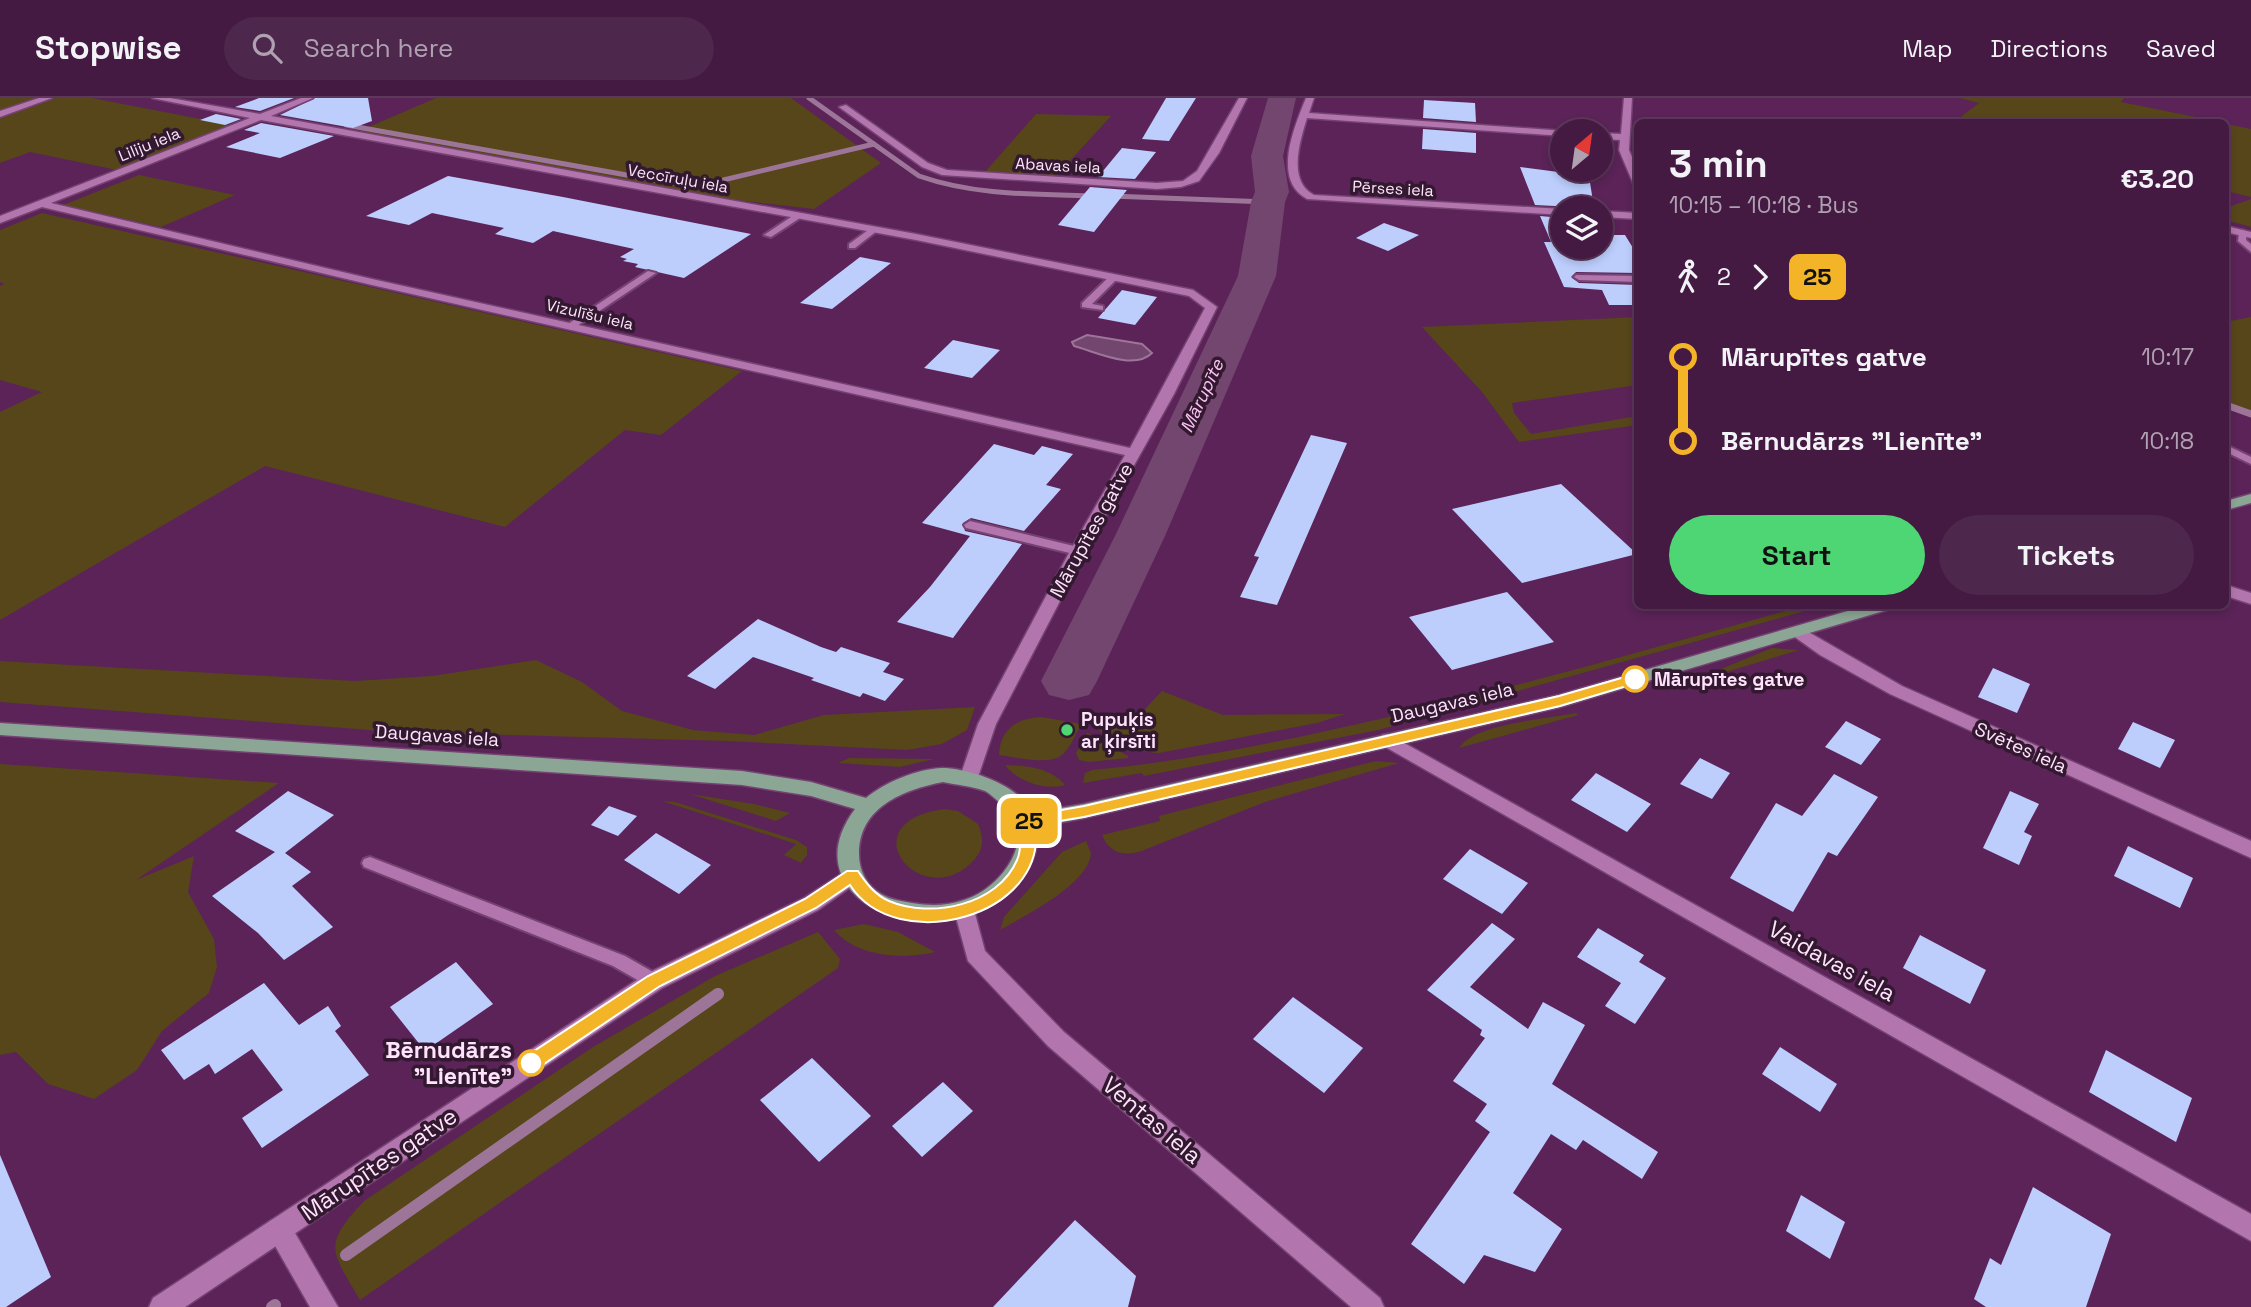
<!DOCTYPE html>
<html lang="en">
<head>
<meta charset="utf-8">
<style>
  :root { --surface:#441a42; --page:#4e274d; --text:#f1f3f6; --muted:#afa1b2; --line:#5c385b; --accent:#4ed675 }
  body { margin:0; font-family:"Space Grotesk",sans-serif; background:var(--page); color:var(--text); height:100vh; display:flex; flex-direction:column; font-size:26px; white-space:nowrap }
  * { box-sizing:border-box; margin:0 }
  p { font-size:23px; color:var(--muted) }
  .icon { flex:none; width:38px; height:38px; fill:none; stroke:currentColor; stroke-width:2; stroke-linecap:round; stroke-linejoin:round }
  .map { position:relative; flex:1; overflow:hidden }
  .drawer { position:absolute; left:1634px; top:21px; width:595px; height:490px; display:flex; flex-direction:column; background:var(--surface); border-radius:10px; box-shadow:0 4px 10px #0003,0 0 0 2px var(--line) }
  .drawer>* { flex:none }
  .badge { padding:0 14px; border-radius:10px; font-size:24px; line-height:46px }
  .needle { width:46px; rotate:29deg }
  .tools { position:absolute; left:1550px; top:21px; display:grid; gap:14px }
  .tools a { display:grid; place-items:center; width:63px; height:63px; border-radius:50%; background:var(--surface); box-shadow:0 4px 10px #0003,0 0 0 2px var(--line); font-size:35px }
  .map>.badge { position:absolute; translate:-50% -50%; box-shadow:0 0 0 4px #fff }
  .legs { display:flex; align-items:center; gap:10px; height:77px; padding:0 35px; font-size:23px }
  .legs p { margin-inline-start:auto }
  .head { display:flex; align-items:center; justify-content:space-between; height:119px; padding:0 35px }
  h1 { font-size:38px; font-weight:700; line-height:52px }
  .cta { display:flex; gap:14px; margin-top:auto; padding:14px 35px }
  .cta a { flex:1; height:80px; border-radius:42px; background:var(--accent); color:#111; font-size:28px; font-weight:700; line-height:80px; text-align:center }
  .cta a+a { background:var(--page); color:var(--text) }
  ul { padding:0 35px; list-style:none }
  li { display:flex; align-items:center; gap:24px; height:84px; font-size:26px }
  li i { display:grid; place-items:center; width:10px; height:100%; margin:0 9px; background:currentColor }
  li i::after { content:''; width:18px; height:18px; margin:-9px; border:5px solid; border-radius:50%; background:var(--surface) }
  li p { margin-inline-start:auto }
  li:first-child i { background:linear-gradient(#0000 50%,currentColor 0) }
  li:last-child i { background:linear-gradient(currentColor 50%,#0000 0) }
  header { display:flex; align-items:center; gap:42px; box-sizing:border-box; height:98px; padding:0 35px; background:var(--surface); border-bottom:2px solid var(--line) }
  header strong { font-size:33px }
  nav { display:flex; gap:38px; margin-inline-start:auto; font-size:24px }
  .search { width:490px; height:63px; background:var(--page); display:flex; align-items:center; gap:18px; box-sizing:border-box; padding:0 24px; border-radius:38px; color:var(--muted); font-size:26px }
  .map>svg:first-child { display:block }
</style>
</head>
<body>
<header>
<strong>Stopwise</strong>
<div class="search"><svg class="icon" aria-label="search" viewBox="0 0 24 24"><circle cx="10" cy="10" r="6"/><path d="M15 15l6 6"/></svg>Search here</div>
<nav><a>Map</a><a>Directions</a><a>Saved</a></nav>
</header>
<div class="map">
<svg width="2251" height="1209" viewBox="0 0 2251 1209">
  <rect width="100%" height="100%" fill="#5b2358"/>
  <g fill="#56461a">
    <polygon points="0,0 92,0 231,27 117,72 30,54 0,65"/>
    <polygon points="436,0 791,0 881,65 814,111 694,97 357,34"/>
    <polygon points="1960,0 2124,0 2121,4 2220,24 1954,24 1979,5"/>
    <polygon points="1036,16 1111,18 1057,77 985,74"/>
    <polygon points="2226,26 2251,31 2251,99 2226,93"/>
    <polygon points="139,77 235,97 161,129 63,107"/>
    <polygon points="2251,101 2251,129 2226,122 2226,110"/>
    <polygon points="42,115 742,273 661,337 625,332 505,429 265,368 0,522 0,314 42,294 0,282 0,188 4,186 0,184 0,132"/>
    <polygon points="1638,219 1638,287 1512,305 1514,315 1531,336 1638,318 1638,327 1519,344 1482,294 1422,229"/>
    <polygon points="2251,219 2251,316 2226,307 2226,224"/>
    <path d="M 1803,508 L 1823,508 L 1378,632 L 1144,678 L 1142,675 L 1083,685 L 1085,675 L 1092,672 C 1190,663 1288,642 1384,620 C 1525,587 1664,547 1803,508 Z"/>
    <polygon points="1772,550 1799,552 1706,580 1704,578"/>
    <polygon points="536,562 582,584 622,613 693,632 754,637 824,617 975,609 967,632 942,646 907,652 729,643 397,634 0,604 0,563 355,583 432,578"/>
    <path d="M 1162,593 L 1223,617 L 1345,616 L 1317,625 L 1159,655 C 1136,654 1107,647 1095,626 C 1131,635 1138,617 1162,593 Z"/>
    <path d="M 1576,615 L 1578,617 L 1459,650 C 1475,625 1548,621 1576,615 Z"/>
    <path d="M 1042,619 L 1081,626 C 1076,635 1072,647 1064,655 C 1052,669 1015,659 999,657 C 1000,631 1017,620 1042,619 Z"/>
    <polygon points="1087,635 1128,658 1128,660 1089,664 1079,662 1076,655"/>
    <polygon points="849,660 934,661 900,669 838,665"/>
    <path d="M 1376,663 L 1399,665 L 1265,704 L 1139,754 C 1121,758 1109,754 1102,737 L 1160,723 L 1159,718 Z"/>
    <polygon points="0,666 279,685 136,782 194,758 188,794 214,841 217,869 209,895 162,933 137,972 94,1001 48,986 16,954 0,957"/>
    <path d="M 1005,667 C 1027,668 1049,669 1065,687 C 1045,693 1017,683 1005,667 Z"/>
    <polygon points="690,696 754,706 790,715 776,723"/>
    <polygon points="662,703 675,704 796,742 807,749 807,757 801,765 784,757 796,746"/>
    <path d="M 944,711 L 958,713 L 978,726 C 984,740 984,751 974,762 C 923,818 845,725 944,711 Z"/>
    <path d="M 1086,743 L 1091,755 C 1089,786 1026,817 1000,832 L 1004,819 L 1062,754 Z"/>
    <path d="M 864,826 L 898,834 L 935,854 C 903,862 857,859 834,832 Z"/>
    <path d="M 818,834 L 840,861 L 838,870 L 360,1202 C 331,1152 322,1148 364,1103 L 593,949 L 715,878 Z"/>
  </g>
  <path fill="#73466f" stroke="#9d7599" stroke-width="2" d="M 1087,237 L 1142,246 L 1152,255 C 1134,273 1096,254 1074,248 L 1072,244 Z"/>
  <g fill="none" stroke-linecap="round" stroke-linejoin="round">
    <g stroke="#9d7599" stroke-width="5">
      <path d="M 809,0 L 919,78 C 976,98 1036,96 1096,98"/>
      <polyline points="346,27 694,89 874,46"/>
      <polyline points="1111,98 1268,104"/>
    </g>
    <polyline stroke="#9d7599" stroke-width="7" points="2226,307 2251,316"/>
    <g stroke="#9d7599" stroke-width="12">
      <polyline points="346,1157 718,896"/>
      <polyline points="272,1209 275,1207"/>
    </g>
    <polygon fill="#73466f" fill-rule="evenodd" points="1268,0 1296,0 1283,58 1289,94 1285,104 1276,178 1165,438 1097,583 1089,597 1069,602 1049,597 1041,583 1115,438 1238,178 1251,104 1255,94 1251,58"/>
  </g>
  <g fill="#bdcefd">
    <polygon points="259,0 294,0 260,13 235,9"/>
    <polygon points="315,0 368,0 372,23 353,30 280,17"/>
    <polygon points="1166,0 1196,0 1169,43 1142,41"/>
    <polygon points="1424,2 1475,5 1476,24 1423,20"/>
    <polygon points="216,16 241,21 225,27 200,22"/>
    <polygon points="261,25 334,38 280,60 226,49 260,35 244,32"/>
    <polygon points="1423,31 1476,35 1476,55 1422,51"/>
    <polygon points="1122,50 1156,54 1135,81 1098,79"/>
    <polygon points="1520,69 1589,78 1594,110 1535,107"/>
    <polygon points="448,78 563,99 751,136 684,180 635,169 638,166 623,163 627,161 620,159 634,151 553,133 533,145 495,136 504,130 432,115 409,127 366,118"/>
    <polygon points="1090,89 1127,92 1094,134 1058,127"/>
    <polygon points="1540,118 1563,120 1563,149 1601,149 1601,137 1625,137 1638,158 1638,175 1576,174 1571,179 1579,185 1638,187 1638,207 1609,207 1602,192 1564,189 1544,144 1551,144"/>
    <polygon points="1384,125 1419,137 1388,153 1356,140"/>
    <polygon points="860,159 891,165 832,211 800,205"/>
    <polygon points="1122,192 1157,199 1135,227 1098,220"/>
    <polygon points="953,242 1000,252 972,280 924,270"/>
    <polygon points="1311,337 1347,345 1277,507 1240,499 1259,459 1254,458"/>
    <polygon points="994,346 1034,357 1042,348 1073,356 1046,387 1061,391 1024,433 971,420 963,425 965,433 1022,446 953,540 897,524 930,489 970,438 922,425"/>
    <polygon points="1561,386 1637,456 1522,485 1452,411"/>
    <polygon points="1507,494 1554,544 1452,572 1409,519"/>
    <polygon points="758,521 821,549 836,554 841,549 890,565 883,574 904,581 885,603 863,595 860,599 811,582 814,580 753,559 715,591 687,578"/>
    <polygon points="1993,570 2030,586 2017,615 1978,599"/>
    <polygon points="1846,623 1881,641 1861,667 1825,649"/>
    <polygon points="2133,624 2175,642 2160,670 2118,651"/>
    <polygon points="1700,660 1730,675 1712,701 1680,686"/>
    <polygon points="1596,675 1651,706 1627,734 1571,702"/>
    <polygon points="1834,676 1878,699 1837,758 1828,754 1793,814 1730,780 1776,705 1802,718"/>
    <polygon points="288,693 334,717 285,755 311,774 292,788 333,829 284,862 258,835 212,798 275,754 235,733"/>
    <polygon points="2010,693 2039,706 2024,734 2032,738 2019,767 1983,750"/>
    <polygon points="609,708 637,718 618,738 591,727"/>
    <polygon points="656,735 711,767 679,796 624,762"/>
    <polygon points="2128,748 2193,780 2180,810 2114,778"/>
    <polygon points="1470,751 1528,785 1502,816 1443,781"/>
    <polygon points="1492,825 1515,841 1470,889 1528,931 1543,904 1585,927 1552,986 1658,1054 1642,1081 1583,1042 1576,1052 1551,1036 1513,1095 1562,1131 1535,1174 1484,1157 1464,1186 1411,1146 1490,1034 1475,1023 1487,1006 1453,983 1485,940 1480,937 1482,932 1427,892"/>
    <polygon points="1598,830 1644,857 1639,864 1666,880 1635,926 1605,908 1621,885 1577,859"/>
    <polygon points="1920,837 1986,872 1970,906 1903,870"/>
    <polygon points="456,864 493,906 425,953 390,909"/>
    <polygon points="264,885 299,927 328,908 341,928 335,933 369,977 262,1050 242,1020 283,992 252,951 215,976 209,966 184,982 161,952"/>
    <polygon points="1293,899 1363,950 1324,995 1253,941"/>
    <polygon points="1780,949 1837,986 1820,1014 1762,976"/>
    <polygon points="2106,952 2192,1000 2176,1044 2089,994"/>
    <polygon points="812,960 871,1018 819,1064 760,1002"/>
    <polygon points="943,984 973,1013 922,1059 892,1028"/>
    <polygon points="0,1057 51,1179 6,1209 0,1209"/>
    <polygon points="2033,1089 2111,1136 2086,1209 1986,1209 1974,1201 1990,1160 2001,1167"/>
    <polygon points="1801,1097 1845,1124 1830,1161 1786,1133"/>
    <polygon points="1075,1122 1136,1178 1128,1209 993,1209"/>
  </g>
  <g fill="none" stroke-linecap="round" stroke-linejoin="round">
    <g stroke="#744372" stroke-width="4">
      <g id="lane">
        <polygon points="797,115 801,118 800,120 771,139 764,137"/>
        <polygon points="871,130 878,132 855,150 849,150 849,146"/>
        <polygon points="2243,132 2247,135 2246,142 2251,146 2251,154 2238,143 2239,135"/>
        <polygon points="648,173 656,175 574,230 568,230 568,226"/>
        <polygon points="1111,177 1119,179 1092,206 1103,208 1103,212 1082,209 1082,205"/>
        <polygon points="1576,177 1638,178 1638,184 1579,182 1574,179"/>
        <polygon points="2226,347 2251,359 2251,366 2226,354"/>
        <polygon points="970,423 1082,450 1084,453 1078,457 966,430 964,427"/>
        <polygon points="370,759 625,858 660,878 663,883 660,888 654,890 648,888 613,868 364,769 362,765 364,761"/>
      </g>
    </g>
    <g stroke="#744372" stroke-width="3">
      <g id="street">
        <polygon points="39,0 52,0 0,19 0,13"/>
        <path d="M 152,0 L 170,0 L 260,16 L 301,0 L 313,0 L 271,18 L 916,136 L 1193,192 L 1217,209 L 1174,296 L 1086,453 L 996,626 L 978,679 L 976,684 L 962,684 L 960,679 L 978,626 L 1070,453 L 1125,357 L 372,187 L 42,109 L 0,125 L 0,118 L 250,20 ZM 261,22 L 916,142 L 1189,198 L 1205,210 L 1130,350 L 372,181 L 51,105 Z"/>
        <polygon points="1239,0 1247,0 1219,55 1199,83 1181,89 1157,91 942,77 922,69 839,9 846,7 928,65 947,72 1157,85 1183,83 1197,73"/>
        <path d="M 1306,0 L 1314,0 L 1309,15 L 1566,33 L 1563,33 L 1563,38 L 1307,20 C 1300,43 1287,83 1314,97 L 1563,111 L 1563,117 L 1307,101 C 1271,82 1295,27 1306,0 Z"/>
        <polygon points="1624,0 1632,0 1629,52 1638,73 1638,88 1633,85 1619,52 1620,42 1601,41 1601,35 1621,36"/>
        <polygon points="1601,113 1638,115 1638,121 1601,119"/>
        <polygon points="2226,128 2251,134 2251,140 2226,134"/>
        <polygon points="2226,487 2251,495 2251,506 2226,498"/>
        <polygon points="1798,528 1902,588 2251,743 2251,760 1890,596 1820,557 1792,537 1790,533"/>
        <polygon points="1388,636 2251,1116 2251,1143 1382,647 1379,642 1382,637"/>
        <polygon points="964,804 971,806 974,812 985,853 1064,934 1380,1200 1384,1209 1351,1209 1048,948 968,863 954,812 957,806"/>
        <polygon points="279,1119 288,1123 338,1209 310,1209 266,1132 270,1123"/>
      </g>
    </g>
    <g stroke="#744372" stroke-width="3">
      <polygon id="secondary" points="852,769 859,771 862,777 859,783 818,812 662,890 185,1209 149,1209 153,1200 646,876 804,800"/>
    </g>
    <g stroke="#744372" stroke-width="3">
      <g id="primary">
        <polygon points="2251,396 2251,405 2226,412 2226,403"/>
        <path d="M 1865,508 L 1889,508 L 1887,512 L 1560,609 L 1084,720 L 1036,729 C 1041,744 1033,766 1023,778 C 951,871 783,807 855,711 L 811,698 L 742,687 L 0,637 L 0,625 L 742,673 L 811,684 L 866,700 C 885,684 917,671 942,670 C 969,670 1022,688 1031,715 L 1084,706 L 1559,597 ZM 943,684 C 956,687 972,688 985,693 C 991,696 996,702 1002,706 C 1041,736 1002,791 964,802 C 947,808 929,808 912,805 C 901,803 891,802 881,796 C 867,788 859,773 859,756 C 859,709 903,692 943,684 Z"/>
      </g>
    </g>
    <use href="#lane" fill="#b375ae" fill-rule="evenodd"/>
    <use href="#street" fill="#b375ae" fill-rule="evenodd"/>
    <use href="#secondary" fill="#b375ae" fill-rule="evenodd"/>
    <use href="#primary" fill="#8ba695" fill-rule="evenodd"/>
  </g>
  <path fill="#f4b427" stroke="#fff" stroke-width="2" d="M 1635,576 L 1640,578 L 1640,584 L 1560,608 L 1084,719 L 1035,727 C 1050,819 896,859 850,787 L 816,810 L 660,888 L 538,970 L 531,973 L 525,970 L 523,965 L 525,959 L 648,878 L 805,801 L 847,773 L 858,773 C 866,785 875,797 889,803 C 931,821 998,807 1017,762 C 1024,747 1017,731 1022,719 L 1084,708 L 1559,598 Z"/>
  <g fill="#fff" stroke="#f4b427" stroke-width="3.5">
    <circle cx="1635" cy="581" r="12"/>
    <circle cx="531" cy="965" r="12"/>
  </g>
  <circle fill="#4ed675" stroke="#321930" stroke-width="2.5" cx="1067" cy="632" r="7"/>
  <g text-anchor="middle" stroke-width="7" stroke-linejoin="round" paint-order="stroke">
    <g font-size="16" fill="#ffe3fc" stroke="#321930">
      <text transform="translate(149 46) rotate(-22)" y="6">Liliju iela</text>
      <text transform="translate(1058 67) rotate(3)" y="6">Abavas iela</text>
      <text transform="translate(678 80) rotate(10)" y="6">Veccīruļu iela</text>
      <text transform="translate(1393 90) rotate(3)" y="6">Pērses iela</text>
      <text transform="translate(590 216) rotate(13)" y="6">Vizulīšu iela</text>
    </g>
    <g font-size="18" font-style="italic" fill="#fbc2f5" stroke="#321930">
      <text transform="translate(1202 298) rotate(-65)" y="6">Mārupīte</text>
    </g>
    <g font-size="19" fill="#ffe3fc" stroke="#321930">
      <text transform="translate(1091 432) rotate(-61)" y="7">Mārupītes gatve</text>
      <text transform="translate(1452 604) rotate(-13)" y="7">Daugavas iela</text>
      <text transform="translate(437 637) rotate(4)" y="7">Daugavas iela</text>
      <text transform="translate(2021 649) rotate(24)" y="7">Svētes iela</text>
    </g>
    <g font-size="19" font-weight="bold" fill="#ffe3fc" stroke="#321930" text-anchor="start">
      <text x="1654" y="588">Mārupītes gatve</text>
    </g>
    <g font-size="19" font-weight="bold" fill="#ffe3fc" stroke="#321930" text-anchor="start">
      <text x="1081" y="628">Pupuķis<tspan x="1081" dy="22">ar ķirsīti</tspan></text>
    </g>
    <g font-size="23" fill="#ffe3fc" stroke="#321930">
      <text transform="translate(1832 863) rotate(29)" y="8">Vaidavas iela</text>
      <text transform="translate(1152 1022) rotate(40)" y="8">Ventas iela</text>
      <text transform="translate(379 1066) rotate(-34)" y="8">Mārupītes gatve</text>
    </g>
    <g font-size="23" font-weight="bold" fill="#ffe3fc" stroke="#321930" text-anchor="end">
      <text x="512" y="960">Bērnudārzs<tspan x="512" dy="26">"Lienīte"</tspan></text>
    </g>
  </g>
</svg>
<div class="tools">
<a><svg class="needle" viewBox="-14 -14 28 28"><path d="M0-13l5 13h-10z" fill="#e53935"/><path d="M0 13l5-13h-10z" fill="#afa1b2"/></svg></a>
<a><svg class="icon" aria-label="layers" viewBox="0 0 24 24"><path d="M12 4l9 5-9 5-9-5zM3 14l9 5 9-5"/></svg></a>
</div>
<b class="badge" style="left:1029px;top:723px;background:#f4b427;color:#111">25</b>
<section class="drawer">
<div class="head"><div><h1>3 min</h1><p>10:15 – 10:18 · Bus</p></div><b>€3.20</b></div>
<div class="legs"><svg class="icon" aria-label="walk" viewBox="0 0 24 24"><circle cx="13" cy="4" r="2"/><path d="M13 8l-2 6 4 7M11 14l-3 7M7 12l3-4h3l4 4"/></svg>2<svg class="icon" aria-label="forward" viewBox="0 0 24 24"><path d="M9 5l7 7-7 7"/></svg><b class="badge" style="background:#f4b427;color:#111">25</b></div>
<ul>
<li><i style="color:#f4b427"></i><b>Mārupītes gatve</b><p>10:17</p></li>
<li><i style="color:#f4b427"></i><b>Bērnudārzs &quot;Lienīte&quot;</b><p>10:18</p></li>
</ul>
<div class="cta"><a>Start</a><a>Tickets</a></div>
</section>
</div>
</body>
</html>
